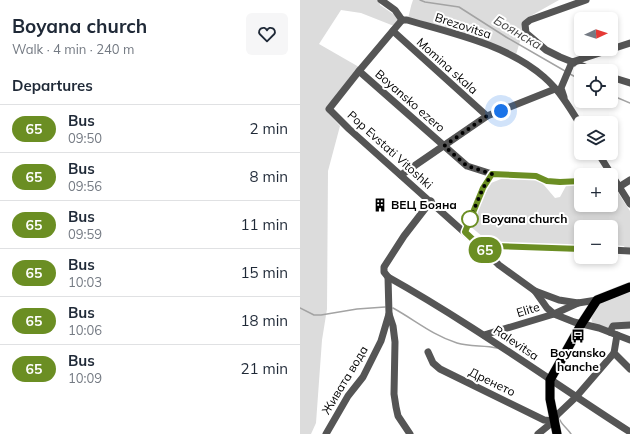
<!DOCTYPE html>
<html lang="en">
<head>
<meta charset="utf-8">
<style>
  :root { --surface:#fff; --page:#f6f6f7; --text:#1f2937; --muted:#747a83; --line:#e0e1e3 }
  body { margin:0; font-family:Mulish,sans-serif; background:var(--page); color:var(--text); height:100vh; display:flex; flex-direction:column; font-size:15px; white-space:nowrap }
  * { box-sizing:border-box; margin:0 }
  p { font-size:13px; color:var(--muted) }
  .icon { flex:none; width:22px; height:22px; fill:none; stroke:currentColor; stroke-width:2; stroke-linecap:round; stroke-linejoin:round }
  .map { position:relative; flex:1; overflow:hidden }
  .sheet { display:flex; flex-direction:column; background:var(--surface); width:300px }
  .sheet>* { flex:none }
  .badge { padding:0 8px; border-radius:13px; font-size:14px; line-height:26px }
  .needle { width:26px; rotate:87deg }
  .fabs { position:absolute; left:274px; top:12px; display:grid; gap:8px }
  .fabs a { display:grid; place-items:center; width:44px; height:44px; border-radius:6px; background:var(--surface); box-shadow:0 2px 6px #0003; font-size:20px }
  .you { position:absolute; width:20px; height:20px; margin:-10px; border:3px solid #fff; border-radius:50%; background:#1a73e8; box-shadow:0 0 0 6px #1a73e833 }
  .map>.badge { position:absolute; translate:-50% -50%; box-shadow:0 0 0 2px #fff }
  h2 { padding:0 12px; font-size:15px; line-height:36px }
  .round { display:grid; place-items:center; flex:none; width:42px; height:42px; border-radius:6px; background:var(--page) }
  .summary { display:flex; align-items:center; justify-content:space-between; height:68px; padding:0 12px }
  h1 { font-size:19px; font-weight:700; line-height:30px }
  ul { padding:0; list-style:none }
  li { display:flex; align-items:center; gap:12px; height:48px; padding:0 12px; border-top:1px solid var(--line) }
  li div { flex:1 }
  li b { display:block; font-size:15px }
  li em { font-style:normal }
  li .badge { min-width:44px; font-weight:700; text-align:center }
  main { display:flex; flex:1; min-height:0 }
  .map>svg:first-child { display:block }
</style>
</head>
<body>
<main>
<section class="sheet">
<div class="summary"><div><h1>Boyana church</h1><p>Walk · 4 min · 240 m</p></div><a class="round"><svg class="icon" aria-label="heart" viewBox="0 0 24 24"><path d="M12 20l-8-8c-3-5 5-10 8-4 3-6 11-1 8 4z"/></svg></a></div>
<h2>Departures</h2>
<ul>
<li><span class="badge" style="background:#6b8e23;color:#fff">65</span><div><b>Bus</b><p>09:50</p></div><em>2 min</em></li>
<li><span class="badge" style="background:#6b8e23;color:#fff">65</span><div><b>Bus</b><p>09:56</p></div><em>8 min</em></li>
<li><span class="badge" style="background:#6b8e23;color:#fff">65</span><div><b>Bus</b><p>09:59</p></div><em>11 min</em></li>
<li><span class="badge" style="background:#6b8e23;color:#fff">65</span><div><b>Bus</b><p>10:03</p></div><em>15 min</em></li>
<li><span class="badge" style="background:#6b8e23;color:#fff">65</span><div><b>Bus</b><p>10:06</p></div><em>18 min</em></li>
<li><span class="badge" style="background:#6b8e23;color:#fff">65</span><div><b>Bus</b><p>10:09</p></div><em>21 min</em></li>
</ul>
</section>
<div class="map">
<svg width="330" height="434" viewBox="0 0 330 434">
  <rect width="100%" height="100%" fill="#fff"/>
  <g fill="#dcdcdc">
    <polygon points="0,0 79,0 80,5 99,18 94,26 61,13 41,10 19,44 59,67 28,113 40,126 28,171 27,309 22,340 16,423 11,434 0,434"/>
    <path d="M 113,0 L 259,0 L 227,18 L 215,58 L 184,43 L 107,20 C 110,14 110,7 113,0 Z"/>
    <polygon points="206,177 238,178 255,198 260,197 266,186 281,186 281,205 311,205 311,185 313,185 330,211 330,248 325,248 324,246 312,245 311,247 311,227 281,227 281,246 190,243 170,226 189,186 191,183"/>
    <path d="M 330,291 L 330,329 C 319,330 301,329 292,322 C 287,303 317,295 330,291 Z"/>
  </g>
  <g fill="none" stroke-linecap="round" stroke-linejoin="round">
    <g stroke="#a3a3a3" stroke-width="1.5">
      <polyline points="120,0 125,2 159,7 206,37 265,71"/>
      <polyline points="270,74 281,80"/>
      <polyline points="311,95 330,103"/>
      <polyline points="0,308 14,315 21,315 57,309 85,307"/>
      <path d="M 93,308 C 115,320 132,335 157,343 C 170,347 184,345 197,348"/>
      <path d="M 260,420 C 262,425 268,429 271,434"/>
    </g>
    <g stroke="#dbdbdb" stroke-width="10">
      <polyline id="major" points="257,434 250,399 250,380 282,323 297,300 330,287"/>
    </g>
    <g stroke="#555" stroke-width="7">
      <polyline points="81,0 95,10 102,20"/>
      <polyline points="286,0 230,20 225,24 226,33 246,50 260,57 295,71"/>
      <polyline points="102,20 59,71 29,109 49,129 184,250 199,265 235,291 247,308 254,314 274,322 299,328 330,340"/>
      <path d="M 102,20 L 107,20 C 152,33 208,45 244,77 C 260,91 270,108 281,126"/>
      <polyline points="93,31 187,116"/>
      <polyline points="272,62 330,43"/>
      <polyline points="59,71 167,166 192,174 236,176 247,181 260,182 281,181"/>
      <polyline points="311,77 330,83"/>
      <polyline points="264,97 261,88 272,62"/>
      <polyline points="298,153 330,204"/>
      <polyline points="101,175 187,116 255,89"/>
      <polyline points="319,187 330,180"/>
      <polyline points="165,232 183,188 192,174"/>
      <polyline points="184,250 194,246 281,249"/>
      <polyline points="311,250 330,251"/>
      <path d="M 88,277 C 172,324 249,380 330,432"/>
      <polyline points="235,291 259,300 278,303 297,300"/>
      <polyline points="310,332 313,326 330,325"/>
      <polyline points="184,335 254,314 278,303"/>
      <polyline points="317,335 314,353 330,369"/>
      <polyline points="128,352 133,363 140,369 244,420 254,421"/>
      <polyline points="26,434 48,396 63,377 81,341 89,314"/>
      <polyline points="110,434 98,416 96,407 94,394 95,342 93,326 89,314 88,277 84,272 84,267 104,236 131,201"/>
      <polyline points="238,434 254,421 257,415 276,397 314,353"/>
    </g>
    <use href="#major" stroke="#000" stroke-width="9"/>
  </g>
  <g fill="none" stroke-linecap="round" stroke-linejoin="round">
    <g stroke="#fff" stroke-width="9">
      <polyline id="line" points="281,181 260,182 247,181 236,176 192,174 183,188 165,232 184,250 194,246 281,249"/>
    </g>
    <use href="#line" stroke="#6b8e23" stroke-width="6"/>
    <polyline stroke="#000" stroke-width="4" stroke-dasharray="0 7.2" points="170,219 183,188 192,174 167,166 144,146 187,116 201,111"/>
  </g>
  <defs>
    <g id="building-bare" transform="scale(1.08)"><path d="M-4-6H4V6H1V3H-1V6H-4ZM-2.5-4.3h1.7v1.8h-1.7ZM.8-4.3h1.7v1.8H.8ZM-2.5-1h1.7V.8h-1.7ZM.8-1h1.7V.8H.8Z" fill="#000" stroke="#fff" stroke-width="2.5" paint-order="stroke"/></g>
    <g id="bus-bare" transform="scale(1.08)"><path d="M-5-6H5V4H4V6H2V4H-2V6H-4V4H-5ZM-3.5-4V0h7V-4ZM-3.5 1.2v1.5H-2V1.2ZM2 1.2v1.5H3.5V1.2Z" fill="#000" stroke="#fff" stroke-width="2.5" paint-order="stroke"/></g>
  </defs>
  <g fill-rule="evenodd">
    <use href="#building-bare" x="80" y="205"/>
    <use href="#bus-bare" x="278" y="336"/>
  </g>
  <circle fill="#fff" stroke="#6b8e23" stroke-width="2" cx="170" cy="219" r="8"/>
  <g text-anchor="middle" stroke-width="4" stroke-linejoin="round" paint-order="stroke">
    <g font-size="12" fill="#000" stroke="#fff">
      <text transform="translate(163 26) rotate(18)" y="4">Brezovitsa</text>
      <text transform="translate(147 66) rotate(42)" y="4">Momina skala</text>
      <text transform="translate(110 101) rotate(41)" y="4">Boyansko ezero</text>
      <text transform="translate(90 150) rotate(42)" y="4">Pop Evstati Vitoshki</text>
      <text transform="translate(228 310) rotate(-17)" y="4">Elite</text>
      <text transform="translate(216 343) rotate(34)" y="4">Ralevitsa</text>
      <text transform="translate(45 380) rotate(-59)" y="4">Живата вода</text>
      <text transform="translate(192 382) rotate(26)" y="4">Дренето</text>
    </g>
    <g font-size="12" font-weight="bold" fill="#000" stroke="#fff" text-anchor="start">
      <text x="91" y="209">ВЕЦ Бояна</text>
      <text x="278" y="357" text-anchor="middle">Boyansko<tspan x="278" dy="14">hanche</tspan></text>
    </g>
    <g font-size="12" font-weight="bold" fill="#000" stroke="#fff" text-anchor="start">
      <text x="182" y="223">Boyana church</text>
    </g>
    <g font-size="13" font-style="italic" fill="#444" stroke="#fff">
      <text transform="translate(218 32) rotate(31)" y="5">Боянска</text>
    </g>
  </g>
</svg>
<div class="fabs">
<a><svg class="needle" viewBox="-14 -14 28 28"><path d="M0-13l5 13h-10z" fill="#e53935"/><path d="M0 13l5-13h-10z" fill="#747a83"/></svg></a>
<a><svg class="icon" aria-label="locate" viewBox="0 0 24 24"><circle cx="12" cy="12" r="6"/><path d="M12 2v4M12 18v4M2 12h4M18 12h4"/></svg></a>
<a><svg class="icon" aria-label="layers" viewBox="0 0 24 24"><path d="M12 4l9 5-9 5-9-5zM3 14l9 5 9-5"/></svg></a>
<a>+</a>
<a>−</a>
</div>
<div class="you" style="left:201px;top:111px"></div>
<b class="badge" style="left:185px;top:250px;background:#6b8e23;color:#fff">65</b>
</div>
</main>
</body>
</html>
